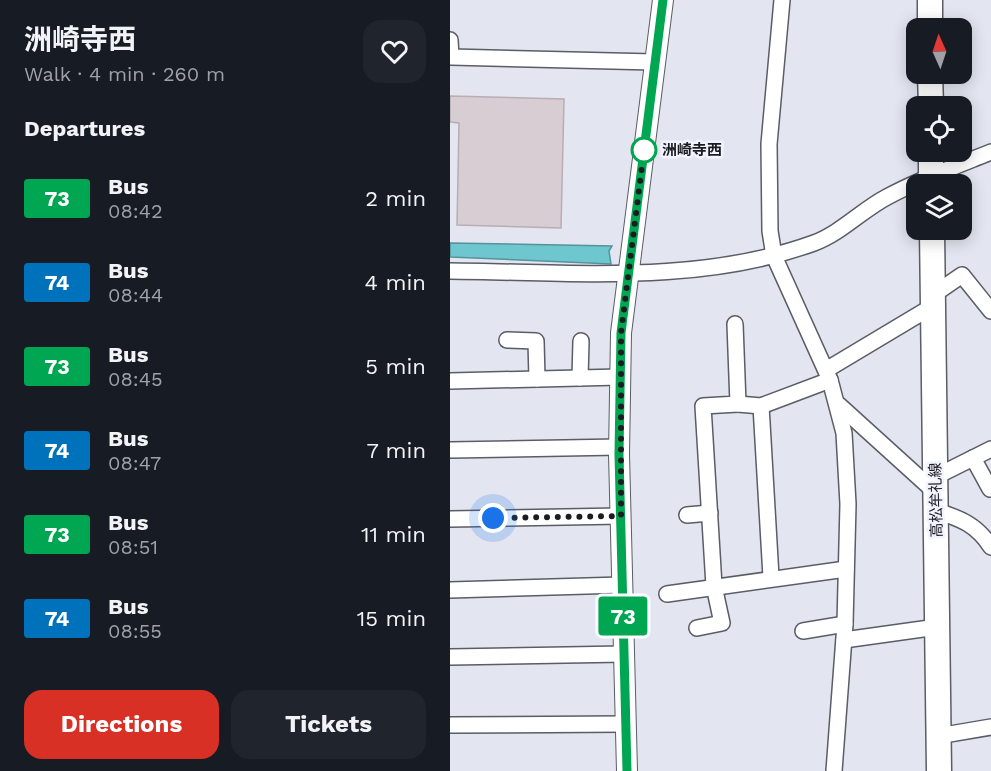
<!DOCTYPE html>
<html lang="en">
<head>
<meta charset="utf-8">
<style>
  :root { --surface:#171b24; --page:#20242c; --text:#f1f3f6; --muted:#9ea1a6; --accent:#d93025 }
  body { margin:0; font-family:"Work Sans","Noto Sans JP",sans-serif; background:var(--page); color:var(--text); height:100vh; display:flex; flex-direction:column; font-size:22px; white-space:nowrap }
  * { box-sizing:border-box; margin:0 }
  p { font-size:20px; color:var(--muted) }
  .icon { flex:none; width:33px; height:33px; fill:none; stroke:currentColor; stroke-width:2; stroke-linecap:round; stroke-linejoin:round }
  .map { position:relative; flex:1; overflow:hidden }
  .panel { display:flex; flex-direction:column; background:var(--surface); width:450px }
  .panel>* { flex:none }
  .badge { padding:0 12px; border-radius:4px; font-size:21px; line-height:39px }
  .needle { width:39px; rotate:357deg }
  .controls { position:absolute; left:456px; top:18px; display:grid; gap:12px }
  .controls a { display:grid; place-items:center; width:66px; height:66px; border-radius:12px; background:var(--surface); box-shadow:0 3px 15px #0003; font-size:30px }
  .you { position:absolute; width:30px; height:30px; margin:-15px; border:4px solid #fff; border-radius:50%; background:#1a73e8; box-shadow:0 0 0 9px #1a73e833 }
  .map>.badge { position:absolute; translate:-50% -50%; box-shadow:0 0 0 3px #fff }
  h2 { padding:0 24px; font-size:22px; line-height:54px }
  .round { display:grid; place-items:center; flex:none; width:63px; height:63px; border-radius:18px; background:var(--page) }
  .overview { display:flex; align-items:center; justify-content:space-between; height:102px; padding:0 24px }
  h1 { font-size:28px; font-weight:700; line-height:45px }
  .button { display:flex; gap:12px; margin-top:auto; padding:12px 24px }
  .button a { flex:1; height:69px; border-radius:18px; background:var(--accent); color:#fff; font-size:24px; font-weight:700; line-height:69px; text-align:center }
  .button a+a { background:var(--page); color:var(--text) }
  ul { padding:0; list-style:none }
  li { display:flex; align-items:center; gap:18px; height:84px; padding:0 24px }
  li div { flex:1 }
  li b { display:block; font-size:22px }
  li em { font-style:normal }
  li .badge { min-width:66px; font-weight:700; text-align:center }
  main { display:flex; flex:1; min-height:0 }
  .map>svg:first-child { display:block }
</style>
</head>
<body>
<main>
<section class="panel">
<div class="overview"><div><h1>洲崎寺西</h1><p>Walk · 4 min · 260 m</p></div><a class="round"><svg class="icon" aria-label="heart" viewBox="0 0 24 24"><path d="M12 20l-8-8c-3-5 5-10 8-4 3-6 11-1 8 4z"/></svg></a></div>
<h2>Departures</h2>
<ul>
<li><span class="badge" style="background:#00a651;color:#fff">73</span><div><b>Bus</b><p>08:42</p></div><em>2 min</em></li>
<li><span class="badge" style="background:#0072bc;color:#fff">74</span><div><b>Bus</b><p>08:44</p></div><em>4 min</em></li>
<li><span class="badge" style="background:#00a651;color:#fff">73</span><div><b>Bus</b><p>08:45</p></div><em>5 min</em></li>
<li><span class="badge" style="background:#0072bc;color:#fff">74</span><div><b>Bus</b><p>08:47</p></div><em>7 min</em></li>
<li><span class="badge" style="background:#00a651;color:#fff">73</span><div><b>Bus</b><p>08:51</p></div><em>11 min</em></li>
<li><span class="badge" style="background:#0072bc;color:#fff">74</span><div><b>Bus</b><p>08:55</p></div><em>15 min</em></li>
</ul>
<div class="button"><a>Directions</a><a>Tickets</a></div>
</section>
<div class="map">
<svg width="541" height="771" viewBox="0 0 541 771">
  <rect width="100%" height="100%" fill="#e3e6f1"/>
  <polygon fill="#6ec6ce" stroke="#55939a" stroke-width="1.5" points="0,243 162,246 159,251 161,264 0,257"/>
  <polygon fill="#d9cdd4" stroke="#b8adb3" stroke-width="1.5" points="0,96 114,99 111,228 7,225 9,123 0,122"/>
  <g fill="none" stroke-linecap="round" stroke-linejoin="round">
    <g stroke="#5a5c66" stroke-width="18">
      <g id="minor">
        <polyline points="332,0 319,144 320,231 324,256 380,380 394,433 398,504 395,624 384,771"/>
        <polyline points="0,40 1,57 204,62"/>
        <path d="M 0,271 C 122,272 248,285 364,243 C 391,233 412,210 437,197 C 470,179 506,166 541,152"/>
        <polyline points="483,295 512,275 541,311"/>
        <polyline points="57,340 86,341 87,379"/>
        <polyline points="376,370 483,306"/>
        <polyline points="130,378 131,341"/>
        <polyline points="0,381 170,377"/>
        <polyline points="288,404 311,406 380,380"/>
        <polyline points="389,405 485,492"/>
        <polyline points="311,406 321,577"/>
        <polyline points="0,450 169,447"/>
        <polyline points="523,458 540,489"/>
        <polyline points="485,477 541,449"/>
        <path d="M 486,511 C 510,518 527,525 541,547"/>
        <polyline points="237,515 260,513"/>
        <polyline points="0,519 171,516"/>
        <polyline points="0,590 172,585"/>
        <polyline points="217,594 396,569"/>
        <polyline points="247,628 272,623 264,586 253,406 288,404 285,324"/>
        <polyline points="353,631 395,624"/>
        <polyline points="394,640 487,627"/>
        <polyline points="0,657 174,654"/>
        <polyline points="0,725 176,724"/>
        <polyline points="488,736 541,727"/>
      </g>
    </g>
    <g stroke="#5a5c66" stroke-width="22">
      <polyline id="tertiary" points="177,771 169,454 171,333 213,0"/>
    </g>
    <g stroke="#5a5c66" stroke-width="27">
      <g id="primary">
        <polyline points="480,0 480,28"/>
        <polyline points="480,74 481,106"/>
        <polyline points="481,152 481,184"/>
        <polyline points="482,230 489,771"/>
      </g>
    </g>
    <use href="#minor" stroke="#fff" stroke-width="15"/>
    <use href="#tertiary" stroke="#fff" stroke-width="20"/>
    <use href="#primary" stroke="#fff" stroke-width="24"/>
  </g>
  <g fill="none" stroke-linecap="round" stroke-linejoin="round">
    <g stroke="#fff" stroke-width="14">
      <polyline id="line" points="177,771 169,454 171,333 213,0"/>
    </g>
    <use href="#line" stroke="#00a651" stroke-width="9"/>
    <polyline stroke="#1b1c20" stroke-width="6" stroke-dasharray="0 10.8" points="43,518 171,516 171,333 194,150"/>
  </g>
  <circle fill="#fff" stroke="#00a651" stroke-width="3" cx="194" cy="150" r="12"/>
  <g text-anchor="middle" stroke-width="5" stroke-linejoin="round" paint-order="stroke">
    <g font-size="15" font-weight="bold" fill="#1b1c20" stroke="#f1f3ff" text-anchor="start">
      <text x="212" y="155">洲崎寺西</text>
    </g>
    <g font-size="15" fill="#1b1c20" stroke="#f1f3ff">
      <text transform="translate(486 500) rotate(-91)" y="5">高松牟礼線</text>
    </g>
  </g>
</svg>
<div class="controls">
<a><svg class="needle" viewBox="-14 -14 28 28"><path d="M0-13l5 13h-10z" fill="#e53935"/><path d="M0 13l5-13h-10z" fill="#9ea1a6"/></svg></a>
<a><svg class="icon" aria-label="locate" viewBox="0 0 24 24"><circle cx="12" cy="12" r="6"/><path d="M12 2v4M12 18v4M2 12h4M18 12h4"/></svg></a>
<a><svg class="icon" aria-label="layers" viewBox="0 0 24 24"><path d="M12 4l9 5-9 5-9-5zM3 14l9 5 9-5"/></svg></a>
</div>
<div class="you" style="left:43px;top:518px"></div>
<b class="badge" style="left:173px;top:616px;background:#00a651;color:#fff">73</b>
</div>
</main>
</body>
</html>
